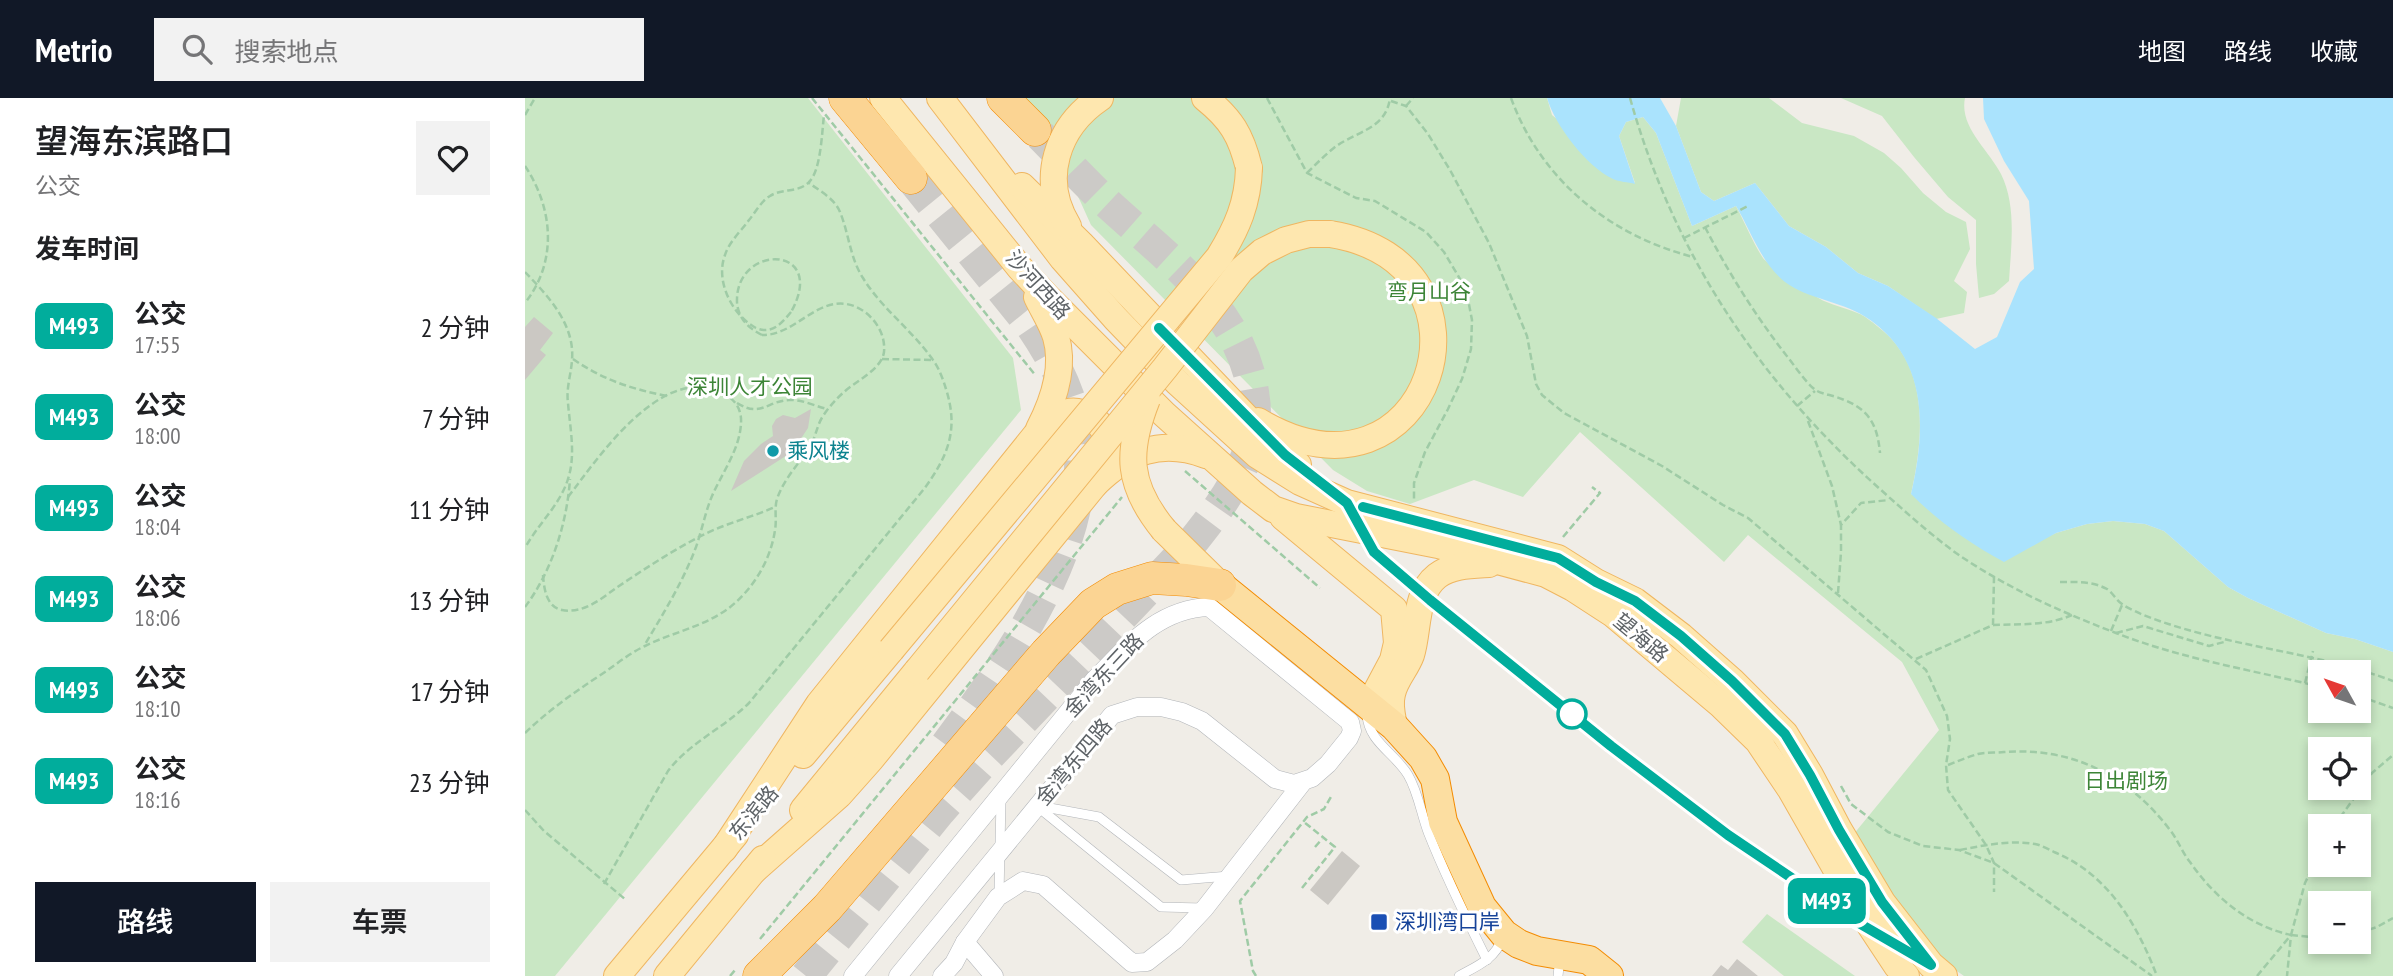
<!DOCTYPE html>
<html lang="zh">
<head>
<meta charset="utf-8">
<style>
  :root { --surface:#fff; --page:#f2f2f2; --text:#202124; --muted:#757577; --accent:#111827 }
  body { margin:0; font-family:"PT Sans Narrow","Noto Sans SC",sans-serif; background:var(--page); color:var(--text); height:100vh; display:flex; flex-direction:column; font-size:26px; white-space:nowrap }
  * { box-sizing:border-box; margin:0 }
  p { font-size:23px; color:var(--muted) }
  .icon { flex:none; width:38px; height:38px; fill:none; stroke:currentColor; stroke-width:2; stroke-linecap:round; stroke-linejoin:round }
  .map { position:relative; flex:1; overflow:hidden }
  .side { display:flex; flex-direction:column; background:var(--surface); width:525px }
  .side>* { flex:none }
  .badge { padding:0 14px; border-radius:10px; font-size:24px; line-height:46px }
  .needle { width:46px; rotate:310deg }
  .controls { position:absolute; left:1783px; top:562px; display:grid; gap:14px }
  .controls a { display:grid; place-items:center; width:63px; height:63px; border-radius:0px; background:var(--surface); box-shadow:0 4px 10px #0003; font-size:35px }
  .map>.badge { position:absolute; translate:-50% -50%; box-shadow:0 0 0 4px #fff }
  h2 { padding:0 35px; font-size:26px; line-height:63px }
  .round { display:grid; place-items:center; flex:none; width:74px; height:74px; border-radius:0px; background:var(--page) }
  .summary { display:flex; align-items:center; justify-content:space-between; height:119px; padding:0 35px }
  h1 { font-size:33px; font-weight:600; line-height:52px }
  .button { display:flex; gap:14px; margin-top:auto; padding:14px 35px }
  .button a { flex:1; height:80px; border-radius:0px; background:var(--accent); color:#fff; font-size:28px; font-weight:600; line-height:80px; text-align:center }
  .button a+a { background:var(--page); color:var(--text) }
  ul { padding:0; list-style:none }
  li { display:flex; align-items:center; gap:21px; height:91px; padding:0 35px }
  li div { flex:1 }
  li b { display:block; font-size:26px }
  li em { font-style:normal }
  li .badge { min-width:77px; font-weight:700; text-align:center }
  header { display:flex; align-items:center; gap:42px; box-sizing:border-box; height:98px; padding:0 35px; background:var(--accent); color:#fff }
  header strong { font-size:33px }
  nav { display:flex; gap:38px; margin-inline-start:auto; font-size:24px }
  .search { width:490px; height:63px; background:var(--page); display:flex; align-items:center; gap:18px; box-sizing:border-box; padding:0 24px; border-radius:0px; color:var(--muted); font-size:26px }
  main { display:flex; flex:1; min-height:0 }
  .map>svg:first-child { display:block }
</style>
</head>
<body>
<header>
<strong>Metrio</strong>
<div class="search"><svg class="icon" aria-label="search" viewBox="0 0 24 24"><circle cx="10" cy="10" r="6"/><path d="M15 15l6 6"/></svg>搜索地点</div>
<nav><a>地图</a><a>路线</a><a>收藏</a></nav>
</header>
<main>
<section class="side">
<div class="summary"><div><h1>望海东滨路口</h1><p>公交</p></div><a class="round"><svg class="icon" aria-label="heart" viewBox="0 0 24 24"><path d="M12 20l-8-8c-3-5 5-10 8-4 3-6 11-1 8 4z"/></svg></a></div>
<h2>发车时间</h2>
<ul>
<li><span class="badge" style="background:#01ad9c;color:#fff">M493</span><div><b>公交</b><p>17:55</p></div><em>2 分钟</em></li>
<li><span class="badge" style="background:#01ad9c;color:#fff">M493</span><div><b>公交</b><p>18:00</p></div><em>7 分钟</em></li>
<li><span class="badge" style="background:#01ad9c;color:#fff">M493</span><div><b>公交</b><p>18:04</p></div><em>11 分钟</em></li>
<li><span class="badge" style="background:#01ad9c;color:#fff">M493</span><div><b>公交</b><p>18:06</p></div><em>13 分钟</em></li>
<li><span class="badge" style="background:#01ad9c;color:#fff">M493</span><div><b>公交</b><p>18:10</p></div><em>17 分钟</em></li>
<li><span class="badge" style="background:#01ad9c;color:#fff">M493</span><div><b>公交</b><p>18:16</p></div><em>23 分钟</em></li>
</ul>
<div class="button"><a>路线</a><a>车票</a></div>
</section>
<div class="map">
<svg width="1868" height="878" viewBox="0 0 1868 878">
  <rect width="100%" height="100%" fill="#f0ede7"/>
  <g fill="#c9e7c4" fill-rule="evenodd">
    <polygon points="0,0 283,0 488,260 496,312 30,878 0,878"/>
    <path d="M 493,0 L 1022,0 L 1027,17 L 1110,85 L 1094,38 L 1101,24 L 1118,19 L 1131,35 L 1167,128 L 1211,108 C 1219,123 1229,147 1238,160 C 1244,168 1289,198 1299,203 C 1311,208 1323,211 1335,216 C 1341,219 1347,224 1352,228 C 1405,267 1399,339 1386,396 L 1507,446 L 1531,435 L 1562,426 L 1588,423 L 1620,426 L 1639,433 L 1703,489 L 1723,500 L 1801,535 L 1830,541 L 1868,554 L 1868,878 L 1439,878 L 1405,854 L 1328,737 L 1414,632 L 1377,564 L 1223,437 L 1199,464 L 1055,334 L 998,399 L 949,382 L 885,406 L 842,393 L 808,372 L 566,127 L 522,30 ZM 1796,574 L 1834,574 L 1834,612 L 1796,612 ZM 1796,651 L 1834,651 L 1834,690 L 1796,690 ZM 1796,728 L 1834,728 L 1834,766 L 1796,766 ZM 1796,805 L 1834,805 L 1834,844 L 1796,844 Z"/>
    <polygon points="1156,0 1244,0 1277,25 1329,38 1359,55 1376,70 1398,95 1421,114 1441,124 1445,151 1429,183 1442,194 1439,215 1411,221 1363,188 1333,175 1301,149 1264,128 1230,85 1189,103 1176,94 1151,28"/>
    <path d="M 1316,0 L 1440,0 C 1434,29 1464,52 1476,76 C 1492,108 1486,149 1484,183 L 1469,196 L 1454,200 L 1451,166 L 1451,122 L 1423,99 L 1389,59 L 1357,18 Z"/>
    <polygon points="1242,816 1330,878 1259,878 1217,844"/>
  </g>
  <path fill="#aae3fd" d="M 1022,0 L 1135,0 L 1151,28 L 1176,94 L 1189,103 L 1230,85 L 1264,128 L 1301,149 L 1333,175 L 1363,188 L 1411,220 L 1450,251 L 1472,239 L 1495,184 L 1509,171 L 1504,103 L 1479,63 L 1459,21 L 1458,0 L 1868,0 L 1868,554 L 1830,541 L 1801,535 L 1723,500 L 1703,489 L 1639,433 L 1620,426 L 1588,423 L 1562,426 L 1531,435 L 1479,464 C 1444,445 1414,424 1386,396 C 1401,331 1404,258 1339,218 C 1315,203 1283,201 1260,184 C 1236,165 1226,133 1211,108 L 1167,128 L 1131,35 L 1118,19 L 1101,24 L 1094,38 L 1110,86 C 1103,84 1094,84 1088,81 C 1061,68 1030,27 1022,0 Z"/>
  <g fill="#cbc8c3">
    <polygon points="9,219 28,235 15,252 21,257 0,282 0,229"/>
    <polygon points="286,311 283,330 267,354 206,393 219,363 236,346 248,338 247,328 251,321 258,317 270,320"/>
    <polygon points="817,753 835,768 803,807 785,792"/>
    <polygon points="1212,861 1233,878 1187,878 1196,867 1203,872"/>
  </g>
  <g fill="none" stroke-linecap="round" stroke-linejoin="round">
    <g stroke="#cccac7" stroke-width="32" stroke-dasharray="32 16" stroke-linecap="butt">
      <path d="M 386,80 L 507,229 C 530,263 548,299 554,341 C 567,446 481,567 421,647"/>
      <path d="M 281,878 L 415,713 L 463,659 L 665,447 C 693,412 721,376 729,332 C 731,320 730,306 728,294 C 715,209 640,159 581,104 C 557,81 534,56 510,32"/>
    </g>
    <g stroke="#b2b5b9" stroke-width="10">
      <g id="service">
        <path d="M 842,616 C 843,644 870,655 883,677 C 893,694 896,715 903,734 C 920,777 941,820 962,862"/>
        <polyline points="514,708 574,719 656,782 704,778"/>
        <polyline points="513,709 636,809 677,810"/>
        <polyline points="474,798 476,700"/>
        <path d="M 934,878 C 952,868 970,861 977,841"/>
        <polyline points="1033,878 1035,859"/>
      </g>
    </g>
    <g stroke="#b2b5b9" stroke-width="19">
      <g id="minor">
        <polyline points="440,844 469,878"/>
        <path d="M 328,878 L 570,581 C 604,547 633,511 684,509 L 825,624 L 827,633 L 824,640 L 803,666 L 787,680 L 769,686 L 750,681 L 677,623 L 657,614 L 636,609 L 612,609 L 587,617 L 373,878"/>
        <polyline points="417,878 429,865 440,844 473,799 498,783 518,787 607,865 622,864 650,842 680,810 778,684"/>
      </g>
    </g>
    <g stroke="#efb661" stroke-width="28">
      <g id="primary">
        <polyline points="358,0 495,170 524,201 639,316 727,395 748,411 771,419 913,447 1021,476 1048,490 1088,516 1195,606 1233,643 1266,692 1331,806 1372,868 1381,878"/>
        <polyline points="415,0 538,161 591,221 653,285 732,357 775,384 822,405 1033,460 1071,484 1110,503 1156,538 1207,583 1260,636 1285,677 1314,732 1357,804 1406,867 1419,878"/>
        <path d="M 680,0 C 706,21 716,37 724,70"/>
        <polyline points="497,88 556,146 740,339 773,367"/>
        <path d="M 543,128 C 514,81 532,29 575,0"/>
        <path d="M 512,199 C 518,212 527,225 531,239 C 540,270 528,304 514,331"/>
        <path d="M 733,323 C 905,426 988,165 805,136"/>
        <polyline points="758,419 869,511 872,545 868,562 844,607"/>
        <polyline points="639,432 695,487"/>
        <path d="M 869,628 C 867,617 864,607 867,596 C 870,581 881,571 886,557 C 894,532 889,496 912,478 C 926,467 947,467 964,466"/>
        <polyline points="278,657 366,552"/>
        <polyline points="278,712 392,573"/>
        <path d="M 199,751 L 294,606 L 510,338 C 517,331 525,321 535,317 C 558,305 584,327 584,351 C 584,364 576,375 570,386"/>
        <path d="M 228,773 L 314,697 L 346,661 L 570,386 C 603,354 635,340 681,357"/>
        <polyline points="92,878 210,737"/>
        <polyline points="142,878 238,761"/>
      </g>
    </g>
    <g stroke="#f38c04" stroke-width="30">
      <polyline id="trunk" points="695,487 869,628 898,660 910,681 918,724 957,809 979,836 994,846 1012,853 1064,862 1084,878"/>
    </g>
    <g stroke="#f38c04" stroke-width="33">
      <g id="motorway">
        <polyline points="320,0 386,80"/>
        <polyline points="478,0 510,32"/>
        <polyline points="234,878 302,810 521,555 568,506 592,491 627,480 661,482 695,487"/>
      </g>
    </g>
    <g stroke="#9fcba6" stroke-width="2.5" stroke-dasharray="7 3.5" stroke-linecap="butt">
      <polyline points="287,0 511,278"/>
      <polyline points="742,0 782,75 831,100 850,103 901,134 919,154 941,191 947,222 946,251 937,281 923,311 900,354 889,385 889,401"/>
      <path d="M 986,0 C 1016,82 1084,137 1168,159"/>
      <path d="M 1105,0 C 1148,153 1230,277 1346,383 C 1374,408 1401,433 1431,455 C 1480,489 1536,514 1591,535 C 1657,561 1727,572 1796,589"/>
      <polyline points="866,3 881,8 903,36 925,72 964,145 1002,238 1011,286 1017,297 1039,315 1137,368 1198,407 1223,420 1401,572 1422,618 1425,641 1421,667 1423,692 1461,747 1469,765 1469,794"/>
      <polyline points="881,8 888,0"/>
      <polyline points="0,17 10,0"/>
      <path d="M 0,68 C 28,110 33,163 0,205"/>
      <path d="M 782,75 C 791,66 800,57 810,49 C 832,33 861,31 865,0"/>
      <path d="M 1180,129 C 1203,174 1230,217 1261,257 C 1270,268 1278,281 1288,290 C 1293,295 1301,296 1308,298 C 1341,308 1352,322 1355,355"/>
      <polyline points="1159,140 1223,108"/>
      <path d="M 0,174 C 23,198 50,226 47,262 C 46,277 41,290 43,305 C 45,330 51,357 43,381 C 35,407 13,426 0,450"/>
      <path d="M 266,214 C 257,225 247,237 231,230 C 207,217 190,183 200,157 C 204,144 216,133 224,122 C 230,115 236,103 245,98 C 257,90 274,95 284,84 C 296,73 297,33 299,17"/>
      <path d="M 48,261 C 78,282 107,291 142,298"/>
      <polyline points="357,261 406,262"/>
      <path d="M 212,305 C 236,320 242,303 264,302 C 276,301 290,308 302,311"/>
      <polyline points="1272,308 1290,293"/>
      <polyline points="1283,323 1307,388 1316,427"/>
      <polyline points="660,373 795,490"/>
      <path d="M 43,399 C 73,360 134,269 193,293 C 208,299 217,309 216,325 C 215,351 197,375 187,398 C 180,415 177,432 171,449 C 158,484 138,516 119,548"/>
      <polyline points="1038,439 1075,395 1067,389"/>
      <path d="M 18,477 C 19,490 21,509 37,512 C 58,516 76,501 91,490 C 118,472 145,454 174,439 C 198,426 225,420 250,409"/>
      <path d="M 1535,484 C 1551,484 1567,483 1582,491 C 1588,495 1591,502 1597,506 C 1602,510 1610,513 1616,516 C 1697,549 1786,552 1868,583"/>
      <polyline points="1313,495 1316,454 1316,427 1336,405 1364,402"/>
      <path d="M 0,509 C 27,473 42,425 45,381"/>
      <path d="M 1468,527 C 1494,526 1522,528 1547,517"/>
      <polyline points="1586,533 1597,507"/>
      <polyline points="1591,535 1618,528 1684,548 1699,544"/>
      <polyline points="1391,561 1468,527 1469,479"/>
      <polyline points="1780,585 1788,553"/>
      <polyline points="1834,598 1868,610"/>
      <path d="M 0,635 C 25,611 51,593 80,574 C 93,565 105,555 120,548 C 150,533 184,528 210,505 C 231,486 246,460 250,432 C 252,422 249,411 252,401 C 259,380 275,365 286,347 C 291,338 292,327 298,318 C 304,309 311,301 319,294 C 331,283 357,271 359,254 C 361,234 347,215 329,208 C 293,195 271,238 237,237"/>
      <path d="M 1423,667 C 1433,663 1443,659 1453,656 C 1461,654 1471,655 1479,654 C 1548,649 1604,678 1645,732 C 1653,742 1657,754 1665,764 C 1689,799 1724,828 1766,837 L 1762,878"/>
      <polyline points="1316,688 1326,706 1363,734 1398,748 1434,752 1469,765 1627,878"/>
      <polyline points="0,712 19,733 101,802"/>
      <polyline points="1809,728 1847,675 1868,657"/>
      <polyline points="790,749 797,741"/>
      <path d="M 1435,752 C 1460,747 1484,742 1510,746 C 1516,747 1523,751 1529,754 C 1583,776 1612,826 1632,878"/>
      <path d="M 79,786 L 143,673 C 165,644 199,630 224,605 L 399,391 C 423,358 434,332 421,291 C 418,281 414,270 408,262 C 387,232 357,211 338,180 C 325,160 324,136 315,114 C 310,101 295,93 284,85"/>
      <polyline points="777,790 810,749 779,724"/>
      <polyline points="1834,835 1852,829 1868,820"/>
      <polyline points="1766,837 1796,840"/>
      <polyline points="235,841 597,399"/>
      <polyline points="205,878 211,871"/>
      <polyline points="731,878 728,873 715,803 782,719 799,711 807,697"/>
      <polyline points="1732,878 1766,837 1780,785 1796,752"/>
    </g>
    <use href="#service" stroke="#fff" stroke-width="9"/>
    <use href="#minor" stroke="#fff" stroke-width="18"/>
    <use href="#primary" stroke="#fee7af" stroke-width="26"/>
    <use href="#trunk" stroke="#fcdea1" stroke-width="28"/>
    <use href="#motorway" stroke="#fbd493" stroke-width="32"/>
    <g stroke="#efb661" stroke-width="28" stroke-linecap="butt">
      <g id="primary-bridge">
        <path d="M 622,301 C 601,354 602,387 639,432"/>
        <path d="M 366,552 L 694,159 C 712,130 723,105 724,70"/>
        <polyline points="392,573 640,270 716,172 737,154 761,142 784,136 805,136"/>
      </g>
    </g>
    <path stroke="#9fcba6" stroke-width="2.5" stroke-dasharray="7 3.5" stroke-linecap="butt" d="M 237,237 C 223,230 213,220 212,204 C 210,145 304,146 266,214"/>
    <use href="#primary-bridge" stroke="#fee7af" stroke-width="26"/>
  </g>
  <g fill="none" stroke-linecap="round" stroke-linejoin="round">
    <g stroke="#fff" stroke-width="16">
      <polyline id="line" points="634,230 760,357 822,405 849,454 905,502 1086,648 1203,737 1332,824 1406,867 1357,804 1314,732 1285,677 1260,636 1207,583 1156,538 1110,503 1071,484 1033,460 838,409"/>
    </g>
    <use href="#line" stroke="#01ad9c" stroke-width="10"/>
  </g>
  <circle fill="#0f9aa8" stroke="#fff" stroke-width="2.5" cx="248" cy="353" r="7"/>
  <circle fill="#fff" stroke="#01ad9c" stroke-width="3.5" cx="1047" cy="616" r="14"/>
  <rect fill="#1a4fb4" stroke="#fff" stroke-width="2.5" x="845" y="815" width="18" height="18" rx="3.5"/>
  <g text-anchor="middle" stroke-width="6" stroke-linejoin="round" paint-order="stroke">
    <g font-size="21" fill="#5e6367" stroke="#fff">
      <text transform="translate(513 187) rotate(48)" y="7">沙河西路</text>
      <text transform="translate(1116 540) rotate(40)" y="7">望海路</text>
      <text transform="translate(579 577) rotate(-47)" y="7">金湾东三路</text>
      <text transform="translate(549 664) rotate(-50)" y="7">金湾东四路</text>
      <text transform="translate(229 715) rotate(-50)" y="7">东滨路</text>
    </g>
    <g font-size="21" fill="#3d8537" stroke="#fff">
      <text x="904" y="201">弯月山谷</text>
      <text x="225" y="296">深圳人才公园</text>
      <text x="1601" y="690">日出剧场</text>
    </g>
    <g font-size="21" fill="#0d838f" stroke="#fff" text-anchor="start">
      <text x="262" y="360">乘风楼</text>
    </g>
    <g font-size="21" fill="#164399" stroke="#fff" text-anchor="start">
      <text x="870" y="831">深圳湾口岸</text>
    </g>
  </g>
</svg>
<div class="controls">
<a><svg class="needle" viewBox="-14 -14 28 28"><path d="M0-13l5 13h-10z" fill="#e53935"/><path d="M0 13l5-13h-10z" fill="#757577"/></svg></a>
<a><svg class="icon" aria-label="locate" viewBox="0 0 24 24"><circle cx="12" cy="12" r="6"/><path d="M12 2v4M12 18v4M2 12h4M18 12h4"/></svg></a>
<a>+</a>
<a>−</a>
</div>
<b class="badge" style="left:1302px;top:803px;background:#01ad9c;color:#fff">M493</b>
</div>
</main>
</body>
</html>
